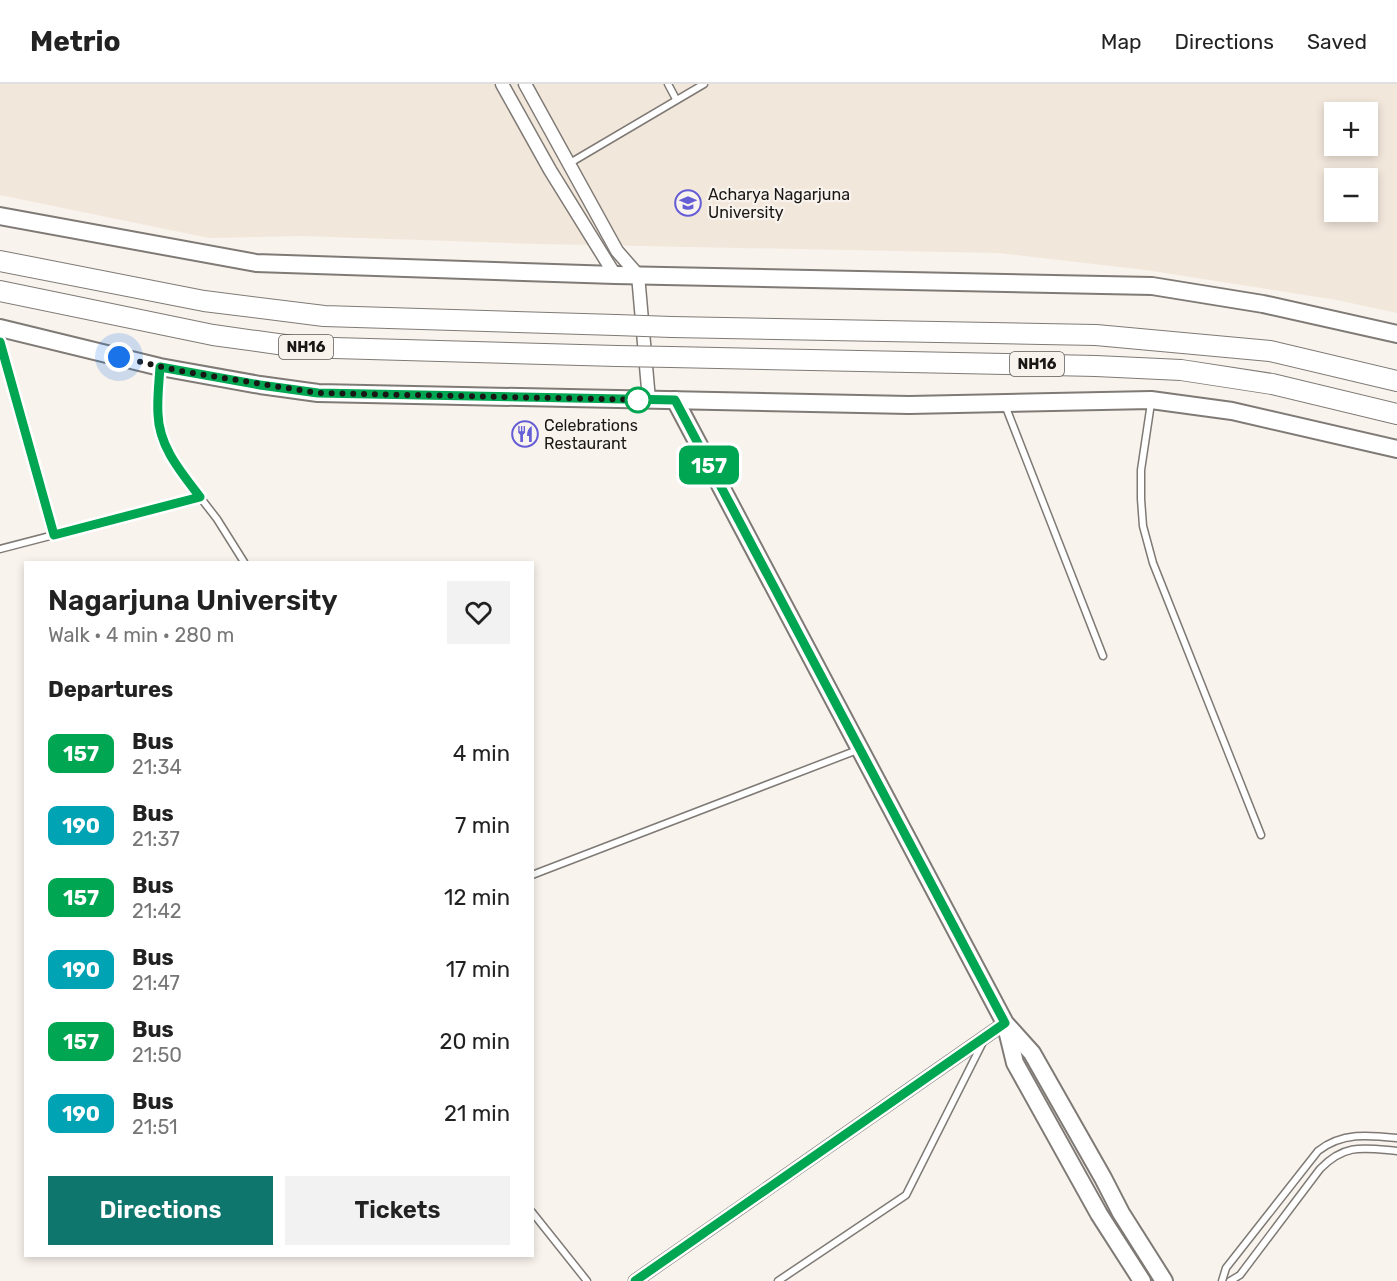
<!DOCTYPE html>
<html lang="en">
<head>
<meta charset="utf-8">
<style>
  :root { --surface:#fff; --page:#f2f2f2; --text:#222; --muted:#767676; --line:#e0e0e0; --accent:#0f766e }
  body { margin:0; font-family:Rubik,sans-serif; background:var(--page); color:var(--text); height:100vh; display:flex; flex-direction:column; font-size:22px; white-space:nowrap }
  * { box-sizing:border-box; margin:0 }
  p { font-size:20px; color:var(--muted) }
  .icon { flex:none; width:33px; height:33px; fill:none; stroke:currentColor; stroke-width:2; stroke-linecap:round; stroke-linejoin:round }
  .map { position:relative; flex:1; overflow:hidden }
  .side { position:absolute; left:24px; top:477px; width:510px; height:696px; display:flex; flex-direction:column; background:var(--surface); border-radius:0px; box-shadow:0 3px 9px #0003 }
  .side>* { flex:none }
  .badge { padding:0 12px; border-radius:9px; font-size:21px; line-height:39px }
  .tools { position:absolute; left:1324px; top:18px; display:grid; gap:12px }
  .tools a { display:grid; place-items:center; width:54px; height:54px; border-radius:0px; background:var(--surface); box-shadow:0 3px 9px #0003; font-size:30px }
  .you { position:absolute; width:30px; height:30px; margin:-15px; border:4px solid #fff; border-radius:50%; background:#1a73e8; box-shadow:0 0 0 9px #1a73e833 }
  .map>.badge { position:absolute; translate:-50% -50%; box-shadow:0 0 0 3px #fff }
  h2 { padding:0 24px; font-size:22px; line-height:54px }
  .round { display:grid; place-items:center; flex:none; width:63px; height:63px; border-radius:0px; background:var(--page) }
  .summary { display:flex; align-items:center; justify-content:space-between; height:102px; padding:0 24px }
  h1 { font-size:28px; font-weight:600; line-height:45px }
  .button { display:flex; gap:12px; margin-top:auto; padding:12px 24px }
  .button a { flex:1; height:69px; border-radius:0px; background:var(--accent); color:#fff; font-size:24px; font-weight:600; line-height:69px; text-align:center }
  .button a+a { background:var(--page); color:var(--text) }
  ul { padding:0; list-style:none }
  li { display:flex; align-items:center; gap:18px; height:72px; padding:0 24px }
  li div { flex:1 }
  li b { display:block; font-size:22px }
  li em { font-style:normal }
  li .badge { min-width:66px; font-weight:700; text-align:center }
  header { display:flex; align-items:center; gap:36px; box-sizing:border-box; height:84px; padding:0 30px; background:var(--surface); border-bottom:2px solid var(--line) }
  header strong { font-size:28px }
  nav { display:flex; gap:33px; margin-inline-start:auto; font-size:21px }
  .map>svg:first-child { display:block }
</style>
</head>
<body>
<header>
<strong>Metrio</strong>
<nav><a>Map</a><a>Directions</a><a>Saved</a></nav>
</header>
<div class="map">
<svg width="1397" height="1197" viewBox="0 0 1397 1197">
  <rect width="100%" height="100%" fill="#f9f3ed"/>
  <path fill="#f2e7db" fill-rule="evenodd" d="M 0,0 L 1397,0 L 1397,229 L 1337,216 L 1146,186 L 998,169 L 539,160 L 301,152 L 209,154 L 0,111 ZM 1335,28 L 1368,28 L 1368,62 L 1335,62 ZM 1335,94 L 1368,94 L 1368,128 L 1335,128 Z"/>
  <g fill="none" stroke-linecap="round" stroke-linejoin="round">
    <g stroke="#7f7a75" stroke-width="9">
      <g id="service">
        <polyline points="668,0 676,15"/>
        <polyline points="570,79 704,0"/>
        <polyline points="0,258 54,451"/>
        <polyline points="160,286 158,331 165,362 186,395 217,435 244,478"/>
        <polyline points="1151,319 1141,386 1141,415 1143,442 1153,479 1261,751"/>
        <polyline points="1005,321 1103,572"/>
        <polyline points="0,465 200,413"/>
        <polyline points="532,791 860,665"/>
        <polyline points="532,1128 587,1197"/>
        <polyline points="778,1197 906,1111 983,958"/>
        <path d="M 1222,1197 L 1226,1184 L 1318,1067 C 1342,1048 1369,1051 1397,1054"/>
        <path d="M 1230,1197 L 1240,1191 L 1320,1085 C 1345,1059 1364,1064 1397,1067"/>
      </g>
    </g>
    <g stroke="#7f7a75" stroke-width="15">
      <g id="minor">
        <polyline points="502,0 550,86 615,191"/>
        <polyline points="525,0 617,167 638,191 649,316"/>
        <polyline points="635,1197 1005,939"/>
      </g>
    </g>
    <g stroke="#7f7a75" stroke-width="20">
      <g id="secondary">
        <polyline points="0,132 256,179 615,191 1152,202 1263,220 1397,250"/>
        <polyline points="0,244 160,283 260,301 318,309 909,321 1151,316 1232,327 1397,365"/>
        <polyline points="675,316 1005,939 1032,969 1103,1094 1121,1129 1164,1197"/>
        <polyline points="1006,942 1015,979 1099,1130 1142,1197"/>
      </g>
    </g>
    <g stroke="#7f7a75" stroke-width="22">
      <g id="trunk">
        <polyline points="0,177 204,217 324,232 616,241"/>
        <polyline points="0,207 213,251 299,263 617,272"/>
        <polyline points="672,243 1096,251 1270,267 1397,297"/>
        <polyline points="671,273 1096,282 1181,286 1272,300 1397,330"/>
      </g>
    </g>
    <use href="#service" stroke="#fff" stroke-width="6"/>
    <use href="#minor" stroke="#fff" stroke-width="12"/>
    <use href="#secondary" stroke="#fff" stroke-width="16"/>
    <use href="#trunk" stroke="#fff" stroke-width="20"/>
    <g stroke="#7f7a75" stroke-width="22" stroke-linecap="butt">
      <g id="trunk-bridge">
        <polyline points="616,241 672,243"/>
        <polyline points="617,272 671,273"/>
      </g>
    </g>
    <use href="#trunk-bridge" stroke="#fff" stroke-width="20"/>
  </g>
  <g fill="none" stroke-linecap="round" stroke-linejoin="round">
    <g stroke="#fff" stroke-width="14">
      <path id="line" d="M 0,258 L 54,451 L 200,413 C 181,388 159,363 158,330 C 157,315 159,299 160,283 L 260,301 L 318,309 L 675,316 L 1005,939 L 635,1197"/>
    </g>
    <use href="#line" stroke="#00a651" stroke-width="9"/>
    <polyline stroke="#191715" stroke-width="6" stroke-dasharray="0 10.8" points="119,273 180,287 318,309 649,316 638,316"/>
  </g>
  <defs>
    <g id="university-ring" transform="scale(1.35)"><circle r="9.5" fill="#f9f3ed" stroke="#655dd6" stroke-width="1.5"/><path d="M0-5L7-2L0 1L-7-2ZM-4 1L0 2.5L4 1V4Q0 6-4 4Z" fill="#655dd6"/></g>
    <g id="restaurant-ring" transform="scale(1.35)"><circle r="9.5" fill="#f9f3ed" stroke="#655dd6" stroke-width="1.5"/><path d="M-5-6h1v4h1v-4h1v4h1v-4h1v5L-1.5 .5V6h-2V.5L-5-1ZM5-6V6H3V1.5H1.5Q1.5-4 5-6Z" fill="#655dd6"/></g>
  </defs>
  <g fill-rule="evenodd">
    <use href="#university-ring" x="688" y="119"/>
    <use href="#restaurant-ring" x="525" y="350"/>
  </g>
  <circle fill="#fff" stroke="#00a651" stroke-width="3" cx="638" cy="316" r="12"/>
  <g text-anchor="middle" stroke-width="4.5" stroke-linejoin="round" paint-order="stroke">
    <g fill="#f9f3ed" stroke="#5c5956" stroke-width="1.5">
      <rect x="279" y="251" width="54" height="24" rx="4.5"/>
      <rect x="1010" y="268" width="54" height="24" rx="4.5"/>
    </g>
    <g font-size="15" font-weight="bold" fill="#191715">
      <text x="306" y="268">NH16</text>
      <text x="1037" y="285">NH16</text>
    </g>
    <g font-size="16" fill="#191715" stroke="#f9f3ed" text-anchor="start">
      <text x="708" y="116">Acharya Nagarjuna<tspan x="708" dy="18">University</tspan></text>
      <text x="544" y="347">Celebrations<tspan x="544" dy="18">Restaurant</tspan></text>
    </g>
  </g>
</svg>
<div class="tools">
<a>+</a>
<a>−</a>
</div>
<div class="you" style="left:119px;top:273px"></div>
<b class="badge" style="left:709px;top:381px;background:#00a651;color:#fff">157</b>
<section class="side">
<div class="summary"><div><h1>Nagarjuna University</h1><p>Walk · 4 min · 280 m</p></div><a class="round"><svg class="icon" aria-label="heart" viewBox="0 0 24 24"><path d="M12 20l-8-8c-3-5 5-10 8-4 3-6 11-1 8 4z"/></svg></a></div>
<h2>Departures</h2>
<ul>
<li><span class="badge" style="background:#00a651;color:#fff">157</span><div><b>Bus</b><p>21:34</p></div><em>4 min</em></li>
<li><span class="badge" style="background:#00a3b4;color:#fff">190</span><div><b>Bus</b><p>21:37</p></div><em>7 min</em></li>
<li><span class="badge" style="background:#00a651;color:#fff">157</span><div><b>Bus</b><p>21:42</p></div><em>12 min</em></li>
<li><span class="badge" style="background:#00a3b4;color:#fff">190</span><div><b>Bus</b><p>21:47</p></div><em>17 min</em></li>
<li><span class="badge" style="background:#00a651;color:#fff">157</span><div><b>Bus</b><p>21:50</p></div><em>20 min</em></li>
<li><span class="badge" style="background:#00a3b4;color:#fff">190</span><div><b>Bus</b><p>21:51</p></div><em>21 min</em></li>
</ul>
<div class="button"><a>Directions</a><a>Tickets</a></div>
</section>
</div>
</body>
</html>
